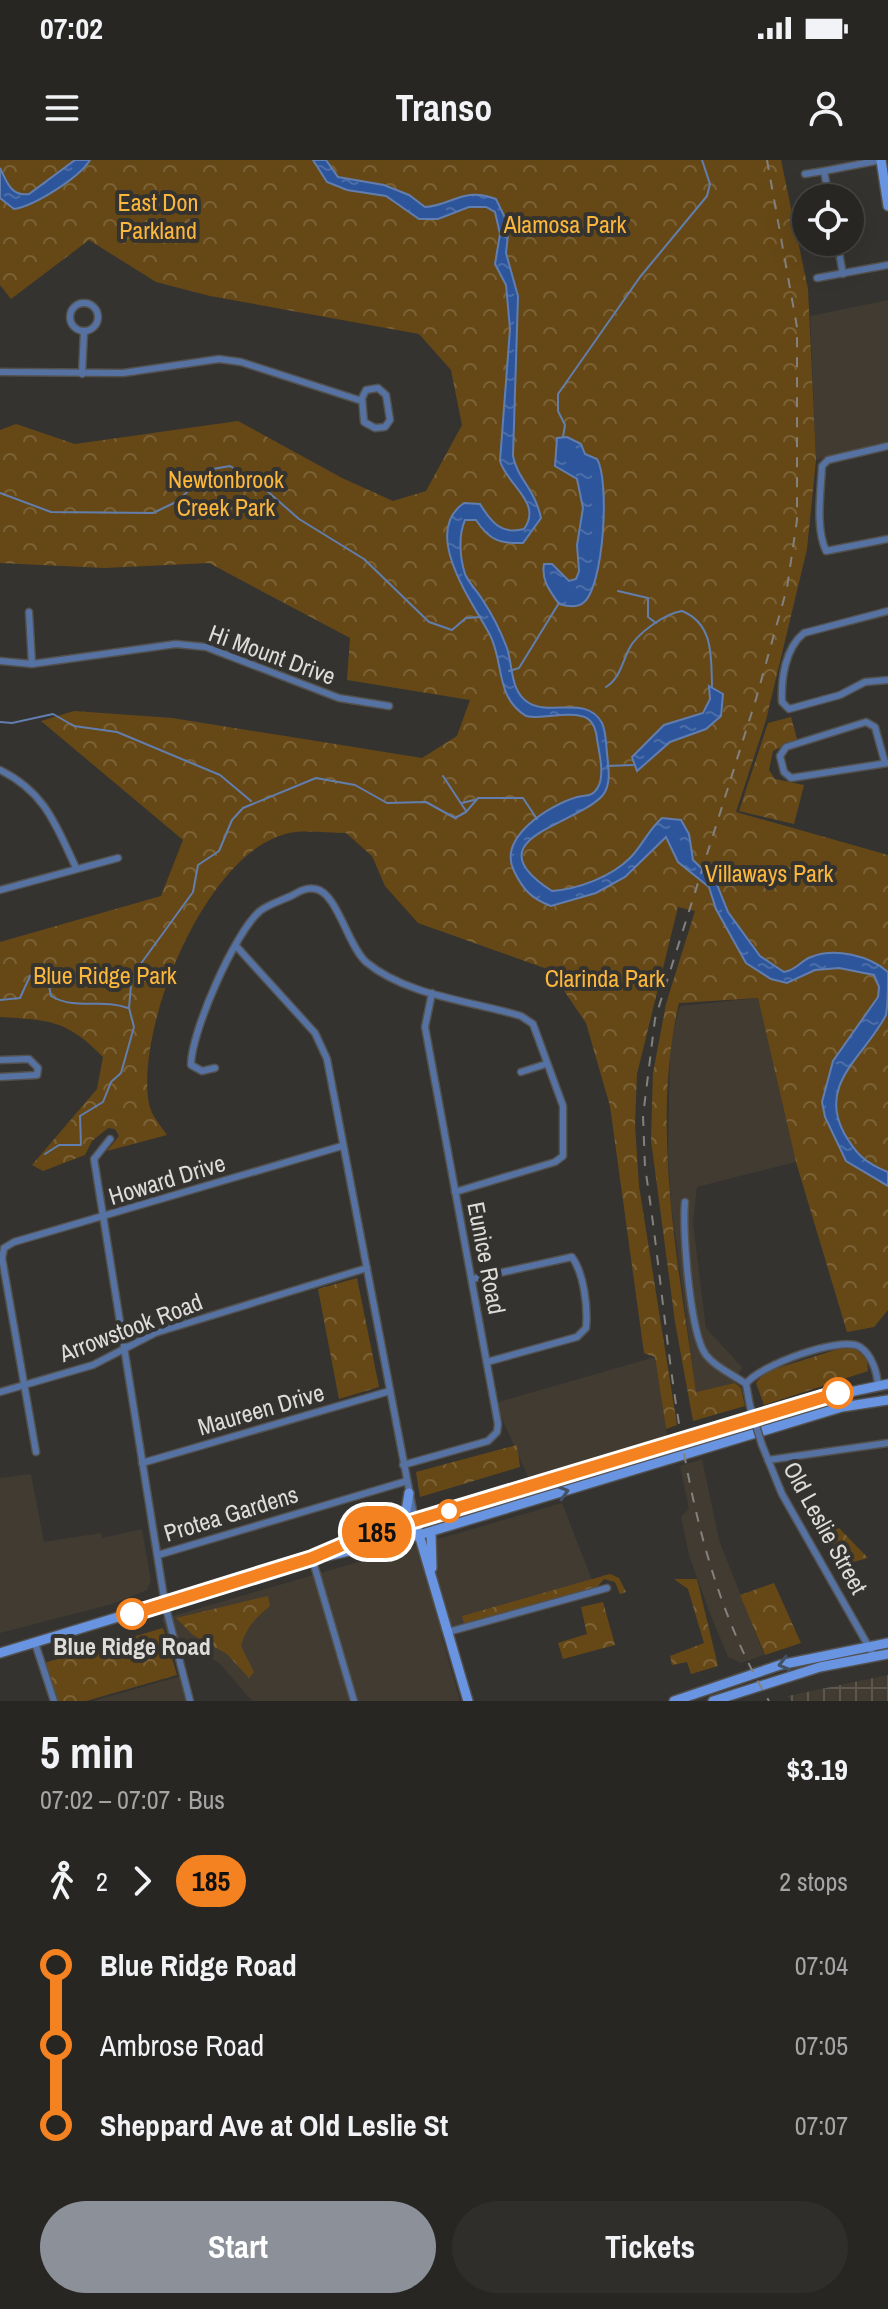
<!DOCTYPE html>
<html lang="en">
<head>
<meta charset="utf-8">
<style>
  :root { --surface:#282623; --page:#302e2b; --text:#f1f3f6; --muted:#a5a5a6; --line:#444341; --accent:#8c9099 }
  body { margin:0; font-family:"Archivo Narrow",sans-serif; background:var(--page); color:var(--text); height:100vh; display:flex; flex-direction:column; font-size:30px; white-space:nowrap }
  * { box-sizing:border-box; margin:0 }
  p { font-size:26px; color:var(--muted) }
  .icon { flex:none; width:44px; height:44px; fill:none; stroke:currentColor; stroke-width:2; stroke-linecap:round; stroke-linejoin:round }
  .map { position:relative; height:1541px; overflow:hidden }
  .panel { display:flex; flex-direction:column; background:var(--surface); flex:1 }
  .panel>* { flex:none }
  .badge { padding:0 16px; border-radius:26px; font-size:28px; line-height:52px }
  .buttons { position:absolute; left:792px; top:24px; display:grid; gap:16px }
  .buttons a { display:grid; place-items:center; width:72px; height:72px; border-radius:50%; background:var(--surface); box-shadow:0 8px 32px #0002,0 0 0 2px var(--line); font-size:40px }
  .map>.badge { position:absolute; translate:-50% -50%; box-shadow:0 0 0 4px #fff }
  .legs { display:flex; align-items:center; gap:12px; height:88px; padding:0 40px; font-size:26px }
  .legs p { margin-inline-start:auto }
  .headline { display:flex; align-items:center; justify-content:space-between; height:136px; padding:0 40px }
  h1 { font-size:44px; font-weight:800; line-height:60px }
  .cta { display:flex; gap:16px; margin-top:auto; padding:16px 40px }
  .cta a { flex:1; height:92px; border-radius:48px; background:var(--accent); color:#fff; font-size:32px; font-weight:800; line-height:92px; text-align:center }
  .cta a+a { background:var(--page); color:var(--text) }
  ul { padding:0 40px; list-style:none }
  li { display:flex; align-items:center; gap:28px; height:80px; font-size:30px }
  li i { display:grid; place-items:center; width:12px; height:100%; margin:0 10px; background:currentColor }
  li i::after { content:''; width:20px; height:20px; margin:-10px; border:6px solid; border-radius:50%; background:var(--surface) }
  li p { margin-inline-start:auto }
  li:first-child i { background:linear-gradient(#0000 50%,currentColor 0) }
  li:last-child i { background:linear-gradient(currentColor 50%,#0000 0) }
  .status { display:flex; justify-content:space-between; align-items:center; height:56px; padding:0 40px; background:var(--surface); direction:ltr }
  .status svg { height:22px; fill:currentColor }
  header { display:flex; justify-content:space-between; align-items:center; height:104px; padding:0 40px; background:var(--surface); font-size:36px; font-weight:800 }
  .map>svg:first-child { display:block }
</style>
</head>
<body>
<div class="status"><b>07:02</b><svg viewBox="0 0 49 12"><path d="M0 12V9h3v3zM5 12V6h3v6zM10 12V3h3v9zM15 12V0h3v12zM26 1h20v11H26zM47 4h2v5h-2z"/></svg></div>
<header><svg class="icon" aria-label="menu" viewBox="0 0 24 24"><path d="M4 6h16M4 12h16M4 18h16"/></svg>Transo<svg class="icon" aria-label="person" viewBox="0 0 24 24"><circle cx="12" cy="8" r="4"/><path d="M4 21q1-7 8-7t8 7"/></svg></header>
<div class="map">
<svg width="888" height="1541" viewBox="0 0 888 1541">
  <defs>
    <pattern id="industrial-grid" width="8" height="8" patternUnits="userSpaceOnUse" patternTransform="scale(2)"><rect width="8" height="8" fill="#413b32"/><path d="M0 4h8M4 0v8" fill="none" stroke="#5c574f"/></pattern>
    <pattern id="forest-crowns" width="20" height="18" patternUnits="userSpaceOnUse" patternTransform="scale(2)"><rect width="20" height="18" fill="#664816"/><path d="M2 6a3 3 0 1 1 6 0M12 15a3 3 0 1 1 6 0" fill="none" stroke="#7b6237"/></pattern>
    <pattern id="water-ripples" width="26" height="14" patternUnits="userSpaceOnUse" patternTransform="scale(2)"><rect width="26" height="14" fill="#2d559b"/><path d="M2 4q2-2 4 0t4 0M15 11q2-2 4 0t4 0" fill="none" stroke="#4b6da8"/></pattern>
  </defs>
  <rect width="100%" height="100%" fill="#35332f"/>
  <g fill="#413b32">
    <polygon points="888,140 888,281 816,300 810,156"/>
    <polygon points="758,838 796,1002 697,1027 693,1063 706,1168 742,1207 735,1223 696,1232 671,1044 668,994 670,884 680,846"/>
    <polygon points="655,1197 667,1276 529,1319 495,1243"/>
    <polygon points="702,1299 719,1380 764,1495 741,1503 728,1497 709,1451 689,1395 681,1357 689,1349 680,1306"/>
    <polygon points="31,1314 44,1382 101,1373 102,1378 142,1369 151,1421 147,1430 112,1444 0,1473 0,1318"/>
    <polygon points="562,1343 592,1420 610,1414 619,1418 626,1432 620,1434 615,1422 604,1419 596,1428 441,1474 460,1541 252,1541 220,1504 183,1481 179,1483 190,1541 93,1541 181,1516 162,1459"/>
  </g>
  <polygon fill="url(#industrial-grid)" points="888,1515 888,1541 791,1541 788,1536"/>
  <g fill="url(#forest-crowns)">
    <path d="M 0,0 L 781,0 L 808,129 L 816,300 L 807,389 L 766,560 L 736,652 L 888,695 L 888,1150 L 874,1167 L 847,1172 L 796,1002 L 758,838 L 679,843 C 650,966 679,1108 696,1232 L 735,1223 L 741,1228 L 745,1246 L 693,1261 L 675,1162 L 651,980 L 653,913 L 666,844 L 695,751 L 678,747 L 637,914 L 635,965 L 639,1026 L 677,1265 L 666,1269 L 655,1197 L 644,1193 L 610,946 L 586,863 L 550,810 L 418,763 L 385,726 L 372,696 L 346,673 C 327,673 302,669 285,674 C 204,696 135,869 149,944 C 151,955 161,966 167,975 L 107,991 L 119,976 L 115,969 L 108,968 L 92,981 L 85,995 L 43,1011 L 32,1005 L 97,929 L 103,897 C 67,860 50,860 0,857 L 0,782 L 161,736 L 183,680 L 41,561 L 74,551 L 172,558 L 422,598 L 457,576 L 470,540 L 347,520 L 350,478 L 209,403 L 105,408 L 0,403 L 0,270 L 16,264 L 75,284 L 238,261 L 342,318 L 393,341 L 426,331 L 462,265 L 451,210 L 419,174 L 210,136 L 156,122 L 89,80 L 11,139 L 0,125 Z"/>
    <polygon points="791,557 797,579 773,591 769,610 775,619 804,625 794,664 739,651 768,563"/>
    <polygon points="357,1118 379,1227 339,1239 318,1129"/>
    <polygon points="842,1188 856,1189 867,1200 868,1211 764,1245 756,1223 765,1212"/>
    <polygon points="517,1285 520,1307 420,1337 416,1312"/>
    <polygon points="839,1368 868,1398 842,1405 823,1372"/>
    <polygon points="610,1414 619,1418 626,1432 620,1434 615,1422 604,1419 596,1428 465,1467 462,1456"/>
    <polygon points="674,1419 697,1419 718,1506 691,1514 687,1502 672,1505 670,1496 704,1483 688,1429"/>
    <polygon points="774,1423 801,1483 765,1495 740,1435"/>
    <path d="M 268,1436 L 270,1446 C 255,1458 246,1468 241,1486 L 254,1512 L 249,1518 L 227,1494 L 193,1475 L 176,1458 Z"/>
    <polygon points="603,1442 615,1485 563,1499 558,1483 587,1474 581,1447"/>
    <polygon points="163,1468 177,1515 86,1541 55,1541 44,1503"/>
  </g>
  <g fill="url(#water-ripples)" stroke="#627eae" stroke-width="2">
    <path d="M 75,0 L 90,0 C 79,18 34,46 14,49 L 0,38 L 0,8 C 7,22 11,37 29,34 Z"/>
    <path d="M 313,0 L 326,0 L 338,17 L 384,25 L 409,35 L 425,47 C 452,46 462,26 496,39 L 509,66 L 506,93 L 518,136 L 513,296 C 518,320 534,327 541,358 L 523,383 C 500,384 489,380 476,360 L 465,360 C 458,376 460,398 465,414 C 469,423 477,431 482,439 C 492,454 501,472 507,488 C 513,506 510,532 529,543 C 551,556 587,535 602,563 C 606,571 606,584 607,593 C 608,606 612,623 603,635 C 576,666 470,678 552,731 C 578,729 611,717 630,698 C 642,686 649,669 662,658 L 681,660 L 689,674 L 693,700 L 716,722 L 728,752 L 760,796 L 784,812 C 797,810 800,801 811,797 C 835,787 870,796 888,812 C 888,824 888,844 886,855 C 866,895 817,923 844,973 C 856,994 865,1003 888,1012 L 888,1026 L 846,1001 L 825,957 L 822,942 L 833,901 L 878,837 L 879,827 L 874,815 L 839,808 L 815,810 L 787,823 L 771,819 L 746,803 L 716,749 L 709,727 L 678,702 L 666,677 L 625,717 L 596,733 L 551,746 C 532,739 523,730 514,711 C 497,677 550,645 577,637 C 586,635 593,637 598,627 C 605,615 599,592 597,579 C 596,569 592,558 581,556 C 564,551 543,560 526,556 C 495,537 504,502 490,475 C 474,444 420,373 464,343 L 480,344 C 491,362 501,375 524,369 C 543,343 507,325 500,301 L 510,169 L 506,125 L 495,104 L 500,74 L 495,52 L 486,47 L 469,47 L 438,59 L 419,59 L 386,36 L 347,30 L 327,22 Z"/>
    <path d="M 567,277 L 581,284 L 585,294 L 597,299 C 610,320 604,428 583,443 C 577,448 566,446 559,444 C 550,431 541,420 544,404 L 552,404 L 569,421 L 576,419 L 579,411 L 577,385 L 583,348 L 577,319 L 555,306 L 557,278 Z"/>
    <polygon points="709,526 723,534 721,556 706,569 670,582 637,611 632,597 664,565 703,553 710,539"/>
  </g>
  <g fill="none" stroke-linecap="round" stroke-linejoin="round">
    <g stroke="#627eae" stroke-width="2">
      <polyline points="563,277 565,265 558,251 558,234 640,117 707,36 710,24 702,0"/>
      <polyline points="0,333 51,352 153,353 176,342 213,309 230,306 258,323 299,359 364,399 429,462 452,470 466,458 481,457"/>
      <polyline points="618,431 648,438 648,457 656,463"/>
      <polyline points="509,511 519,508 559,443"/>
      <path d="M 606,527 C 620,518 622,503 629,489 C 637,473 666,453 682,451 C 714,464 711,497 712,526"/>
      <polyline points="0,562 12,563 53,554 74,566 117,572 220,615 251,641"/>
      <polyline points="607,606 633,605"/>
      <polyline points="443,616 466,651"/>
      <polyline points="462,643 474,640"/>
      <path d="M 0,840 L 20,838 L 30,816 L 36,814 L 48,821 L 51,836 C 77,851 102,838 128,848"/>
      <polyline points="45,994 59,985 81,985 80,956 103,942 111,922 121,913 134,867 129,848 131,825 137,809 193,732 198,705 219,691 232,660 243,648 316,618 355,625 387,643 426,642 455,658 466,652 478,638 523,638 537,659"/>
    </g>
    <g stroke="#53514e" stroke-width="9">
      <g id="street">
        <polyline points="805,14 824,11"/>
        <polyline points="829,38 824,11 881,0"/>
        <polyline points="837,82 843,114"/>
        <polyline points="817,118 888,105"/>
        <circle cx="84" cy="157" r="14"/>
        <polyline points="0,212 123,213 219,199 241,202 362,241"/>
        <polyline points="82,214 84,171"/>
        <polygon points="378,228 386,235 390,260 385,267 375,268 364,262 362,238 366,230"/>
        <path d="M 888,286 L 828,300 L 822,306 C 821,332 815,367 826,391 L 888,379"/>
        <path d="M 888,451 L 804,473 C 785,488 781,519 782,542 L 789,549 L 840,535 L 865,522 L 888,520"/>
        <polyline points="29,452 32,504"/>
        <polyline points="0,501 32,504 176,484 206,487 339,538 389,546"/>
        <polyline points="885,603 875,567 866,562 786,587 780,596 784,612 791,618 888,603"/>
        <path d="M 0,610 C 45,632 56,665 76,708"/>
        <polyline points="0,730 118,698"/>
        <polyline points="237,787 315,873 327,899 415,1361"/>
        <polyline points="0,900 29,899 38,908 37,915 0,917"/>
        <path d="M 215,908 L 202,911 L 191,905 C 191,872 235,772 260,751 C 269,744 283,740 293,735 C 300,731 307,727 316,729 C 337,733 348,786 366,802 C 407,836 472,841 521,856 L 533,864 L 563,946 L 563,996 L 555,1002 L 455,1032"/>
        <polyline points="521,912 546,904"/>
        <polyline points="110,979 94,999 165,1444 190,1541"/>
        <path d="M 685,1042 C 682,1070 690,1174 706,1195 C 716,1208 734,1215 746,1224"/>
        <path d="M 472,1119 L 572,1097 C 584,1114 588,1147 586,1168 L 577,1177 L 487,1202"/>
        <polyline points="0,1232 93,1205 155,1173 367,1108"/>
        <path d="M 750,1246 L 746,1224 C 758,1206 841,1175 860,1187 C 872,1195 877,1212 878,1225"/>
        <polyline points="762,1285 782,1334 874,1496"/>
        <polyline points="36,1292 2,1098 4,1088 14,1082 342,986"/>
        <polyline points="768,1300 888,1283"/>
        <polyline points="142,1303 390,1231"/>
        <polyline points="403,1305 488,1281 497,1272 498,1264 425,867 432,833"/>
        <polyline points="158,1395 407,1321"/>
        <polyline points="312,1398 354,1541"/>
        <polyline points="448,1472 607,1428"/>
        <polyline points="35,1483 54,1541"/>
      </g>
    </g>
    <g stroke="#53514e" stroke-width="12">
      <g id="secondary">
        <polyline points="881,0 888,46"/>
        <polyline points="415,1361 468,1541"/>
        <polyline points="395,1367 406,1351 409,1333"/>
        <polyline points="431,1372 432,1408"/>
        <polyline points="327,1396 419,1375 842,1247 888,1240"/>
        <polyline points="0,1493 312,1398 361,1377 793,1244 888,1224"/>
        <polyline points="674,1541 780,1505 888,1483"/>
        <polyline points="713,1541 820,1507 888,1494"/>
      </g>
    </g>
    <use href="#street" stroke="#5672a2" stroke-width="6"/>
    <use href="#secondary" stroke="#6894e1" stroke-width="9"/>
    <path stroke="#83817e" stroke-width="2" stroke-dasharray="10 10" stroke-linecap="butt" d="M 767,0 L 797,167 L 797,360 L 787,428 L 756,539 L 655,859 L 643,956 L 645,1007 C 673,1186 674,1381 769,1541"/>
    <g stroke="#53514e" stroke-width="9" stroke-linecap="butt">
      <polyline id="street-bridge" points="750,1246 762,1285"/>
    </g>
    <use href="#street-bridge" stroke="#5672a2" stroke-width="6"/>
  </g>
  <defs><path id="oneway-chevron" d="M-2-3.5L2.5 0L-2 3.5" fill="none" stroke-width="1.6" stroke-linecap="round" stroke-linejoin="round" transform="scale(2)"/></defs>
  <g stroke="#445064">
    <use href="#oneway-chevron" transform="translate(563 1332) rotate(-17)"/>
    <use href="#oneway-chevron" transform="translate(784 1504) rotate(165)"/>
  </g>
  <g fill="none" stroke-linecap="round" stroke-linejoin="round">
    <g stroke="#fff" stroke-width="18">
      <polyline id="line-1" points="132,1454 312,1398 361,1377 838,1233"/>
    </g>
    <use href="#line-1" stroke="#f58220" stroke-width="12"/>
  </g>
  <g fill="#fff" stroke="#f58220" stroke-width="4">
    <circle cx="838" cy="1233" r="14"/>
    <circle cx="449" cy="1351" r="10"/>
    <circle cx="132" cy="1454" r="14"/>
  </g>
  <g text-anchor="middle" stroke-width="8" stroke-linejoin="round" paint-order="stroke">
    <g font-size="24" fill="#fbb63c" stroke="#35332f">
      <text x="158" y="51">East Don<tspan x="158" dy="28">Parkland</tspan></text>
      <text x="565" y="73">Alamosa Park</text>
      <text x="226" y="328">Newtonbrook<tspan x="226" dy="28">Creek Park</tspan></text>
      <text x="769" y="722">Villaways Park</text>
      <text x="105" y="824">Blue Ridge Park</text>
      <text x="605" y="827">Clarinda Park</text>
    </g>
    <g font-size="24" fill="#dedcda" stroke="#35332f">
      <text transform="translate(272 495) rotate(20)" y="8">Hi Mount Drive</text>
      <text transform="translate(167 1020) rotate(-17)" y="8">Howard Drive</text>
      <text transform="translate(486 1098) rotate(79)" y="8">Eunice Road</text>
      <text transform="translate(131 1168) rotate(-21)" y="8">Arrowstook Road</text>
      <text transform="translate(261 1250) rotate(-16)" y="8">Maureen Drive</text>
      <text transform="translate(231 1354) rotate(-17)" y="8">Protea Gardens</text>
      <text transform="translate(825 1368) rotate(61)" y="8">Old Leslie Street</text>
    </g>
    <g font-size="24" font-weight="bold" fill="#dedcda" stroke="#35332f">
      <text x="132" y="1495">Blue Ridge Road</text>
    </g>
  </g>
</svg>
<div class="buttons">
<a><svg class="icon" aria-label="locate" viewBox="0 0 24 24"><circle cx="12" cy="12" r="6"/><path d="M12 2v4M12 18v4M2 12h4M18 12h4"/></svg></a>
</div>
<b class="badge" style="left:377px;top:1372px;background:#f58220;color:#111">185</b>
</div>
<section class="panel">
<div class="headline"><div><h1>5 min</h1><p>07:02 – 07:07 · Bus</p></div><b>$3.19</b></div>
<div class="legs"><svg class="icon" aria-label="walk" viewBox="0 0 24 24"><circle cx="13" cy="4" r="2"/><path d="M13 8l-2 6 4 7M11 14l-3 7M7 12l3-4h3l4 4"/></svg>2<svg class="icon" aria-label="forward" viewBox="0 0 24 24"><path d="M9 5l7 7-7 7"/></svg><b class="badge" style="background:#f58220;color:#111">185</b><p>2 stops</p></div>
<ul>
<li><i style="color:#f58220"></i><b>Blue Ridge Road</b><p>07:04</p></li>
<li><i style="color:#f58220"></i><span>Ambrose Road</span><p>07:05</p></li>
<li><i style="color:#f58220"></i><b>Sheppard Ave at Old Leslie St</b><p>07:07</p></li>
</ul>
<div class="cta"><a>Start</a><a>Tickets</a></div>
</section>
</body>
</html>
